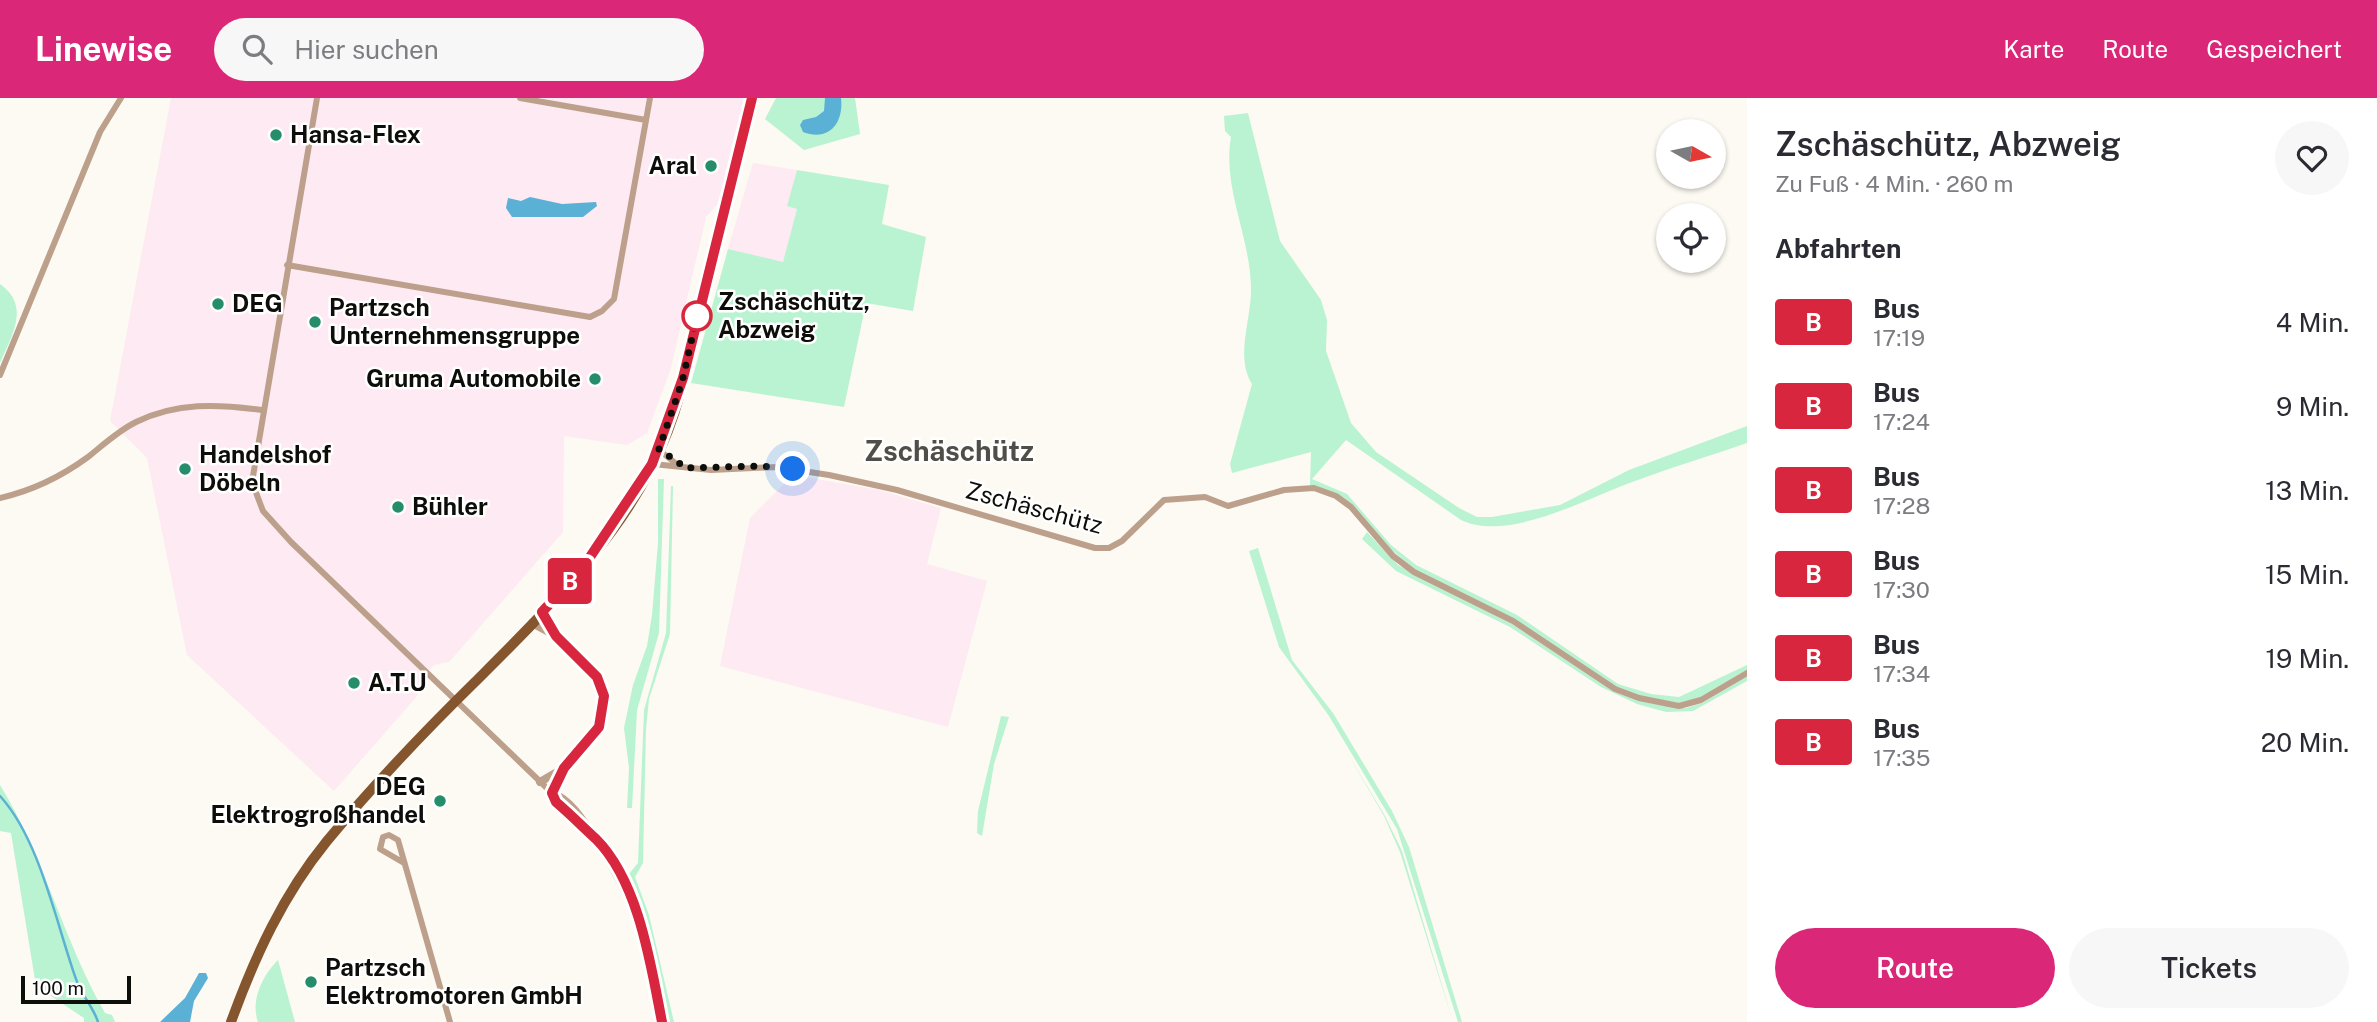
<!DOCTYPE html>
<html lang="de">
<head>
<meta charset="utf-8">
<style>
  :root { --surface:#fff; --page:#f7f7f7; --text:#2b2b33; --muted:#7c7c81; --accent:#db2777 }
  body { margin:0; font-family:"Public Sans",sans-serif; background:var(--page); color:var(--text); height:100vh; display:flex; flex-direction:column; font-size:26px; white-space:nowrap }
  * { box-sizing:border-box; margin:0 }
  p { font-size:23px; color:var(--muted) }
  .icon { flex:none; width:38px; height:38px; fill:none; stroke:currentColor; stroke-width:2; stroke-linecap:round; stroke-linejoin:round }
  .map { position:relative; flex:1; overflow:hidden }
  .details { display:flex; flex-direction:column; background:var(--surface); width:630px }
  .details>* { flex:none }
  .badge { padding:0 14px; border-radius:5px; font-size:24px; line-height:46px }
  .needle { width:46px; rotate:99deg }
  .controls { position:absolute; left:1656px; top:21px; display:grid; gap:14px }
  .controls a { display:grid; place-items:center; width:70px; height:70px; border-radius:50%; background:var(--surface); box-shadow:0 2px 5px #0004; font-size:35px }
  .scale { position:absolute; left:21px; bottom:18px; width:110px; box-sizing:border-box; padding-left:7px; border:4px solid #0d0d0a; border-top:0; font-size:19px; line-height:24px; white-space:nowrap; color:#0d0d0a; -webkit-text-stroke:5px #fff; paint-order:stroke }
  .you { position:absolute; width:35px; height:35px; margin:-18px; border:5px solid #fff; border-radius:50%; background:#1a73e8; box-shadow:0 0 0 10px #1a73e833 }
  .map>.badge { position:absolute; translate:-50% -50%; box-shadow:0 0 0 4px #fff }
  h2 { padding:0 28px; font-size:26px; line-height:63px }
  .round { display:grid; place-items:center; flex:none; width:74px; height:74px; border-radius:37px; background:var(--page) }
  .overview { display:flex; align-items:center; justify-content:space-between; height:119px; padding:0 28px }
  h1 { font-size:33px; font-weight:600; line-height:52px }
  .primary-button { display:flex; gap:14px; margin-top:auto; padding:14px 28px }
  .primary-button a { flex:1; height:80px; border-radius:42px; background:var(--accent); color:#fff; font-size:28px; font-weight:600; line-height:80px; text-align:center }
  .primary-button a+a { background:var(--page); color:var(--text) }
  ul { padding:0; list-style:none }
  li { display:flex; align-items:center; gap:21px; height:84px; padding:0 28px }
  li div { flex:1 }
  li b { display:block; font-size:26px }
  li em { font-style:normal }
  li .badge { min-width:77px; font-weight:700; text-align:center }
  header { display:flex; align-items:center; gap:42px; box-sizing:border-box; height:98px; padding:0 35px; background:var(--accent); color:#fff }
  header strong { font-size:33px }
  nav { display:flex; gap:38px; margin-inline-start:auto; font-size:24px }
  .search { width:490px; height:63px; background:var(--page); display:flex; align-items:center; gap:18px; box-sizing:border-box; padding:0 24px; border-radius:38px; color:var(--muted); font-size:26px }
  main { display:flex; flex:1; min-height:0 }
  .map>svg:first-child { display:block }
</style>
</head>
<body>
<header>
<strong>Linewise</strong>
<div class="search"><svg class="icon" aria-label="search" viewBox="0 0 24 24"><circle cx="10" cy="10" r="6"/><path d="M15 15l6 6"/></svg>Hier suchen</div>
<nav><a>Karte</a><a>Route</a><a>Gespeichert</a></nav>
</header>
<main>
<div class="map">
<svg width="1747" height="924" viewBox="0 0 1747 924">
  <rect width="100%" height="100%" fill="#fcfaf2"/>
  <g fill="#fdeaf3">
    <polygon points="171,0 747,0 723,100 706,119 671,270 647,335 627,347 564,338 563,434 449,564 434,567 420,583 418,597 334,693 187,557 147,360 110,323"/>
    <polygon points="753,65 797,72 788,108 797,111 783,165 728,151"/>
    <polygon points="783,375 879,392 941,410 927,466 987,483 948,629 720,568 750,420 784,386"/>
  </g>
  <g fill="#b9f3d1">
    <polygon points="776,0 855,0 860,36 804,52 765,21"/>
    <path d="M 1248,15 L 1280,143 L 1321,202 L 1327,222 L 1326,253 L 1351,325 L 1376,354 L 1459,410 L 1477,419 L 1492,419 L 1560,407 L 1629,372 L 1747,328 L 1747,345 C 1710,358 1672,369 1635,383 C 1589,399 1508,445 1461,422 L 1346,342 L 1312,381 L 1347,396 L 1391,447 L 1416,467 L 1517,517 L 1618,586 L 1651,596 L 1679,599 L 1747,567 L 1747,572 L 1700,600 L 1679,605 L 1641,598 L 1616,589 L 1514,521 L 1416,472 L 1389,450 L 1345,401 L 1310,387 L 1311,354 L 1232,375 L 1230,366 L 1252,286 C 1235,259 1251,223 1251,192 C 1251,139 1222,91 1231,39 L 1225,33 L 1224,18 Z"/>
    <polygon points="797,72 889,87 882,126 926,139 913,213 866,205 844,309 691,285 728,151 783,164 797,111 787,108"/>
    <path d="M 0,186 C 31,208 12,237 0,265 Z"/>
    <polygon points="658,381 664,381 659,535 637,612 632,710 627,710 629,670 624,630 633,587 647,548 652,517 658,445"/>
    <polygon points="671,388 673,388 670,536 649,601 646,631 643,765 635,779 649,817 674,924 669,924 650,838 629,776 638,765 644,612 666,535"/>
    <polygon points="1367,434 1398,467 1512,526 1615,594 1649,605 1686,610 1702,605 1747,578 1747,583 1693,613 1666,614 1637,606 1601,589 1510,529 1396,473 1362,441"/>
    <polygon points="1258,450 1292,562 1333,615 1392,713 1409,749 1462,924 1458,924 1397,731 1329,618 1279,549 1249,453"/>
    <polygon points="1001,618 1009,619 994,666 982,738 977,735 978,713"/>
    <polygon points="1346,653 1385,718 1402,753 1453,924 1400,754 1384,718"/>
    <path d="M 0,687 C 44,758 63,842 105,915 L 112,917 L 115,924 L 84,924 L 84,920 L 36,888 L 11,735 L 0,733 Z"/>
    <path d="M 278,862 L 295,924 L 258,924 C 250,902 263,877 278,862 Z"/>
  </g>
  <g fill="#5ab1d5">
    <path d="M 825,0 L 841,0 C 844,25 829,44 803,34 L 800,27 L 803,22 L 816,19 L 824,13 Z"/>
    <polygon points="530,99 562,106 596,104 597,108 583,119 512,119 506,110 508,100 521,103"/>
    <polygon points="199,875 206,875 208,880 194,903 190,924 160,924 185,900"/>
  </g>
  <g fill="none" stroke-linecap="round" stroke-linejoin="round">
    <path stroke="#5ab1d5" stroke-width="2.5" d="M 0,698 C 40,742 56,825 76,881 C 81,897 93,908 98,924"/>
    <g stroke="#bca08b" stroke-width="6">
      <polyline points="317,0 252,384 263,413 291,444 552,695"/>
      <polyline points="520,0 646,22"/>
      <polyline points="287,167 590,219 602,213 614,201 650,0"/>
      <polyline points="0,277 100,34 121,0"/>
      <polyline points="659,352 679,368"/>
      <polyline points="653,366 711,372 777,369 829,377 897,392 1095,450 1109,450 1122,443 1164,402 1205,399 1228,408 1284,392 1314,390 1336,398 1351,409 1393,458 1414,474 1513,523 1615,591 1639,600 1679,608 1701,602 1747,575"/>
      <path d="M 0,400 C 31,393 62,378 88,359 C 103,347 118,333 136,324 C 177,304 217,306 262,312"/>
      <polyline points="404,765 380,751 383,739 389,737 398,742 450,924"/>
    </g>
    <g stroke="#bca08b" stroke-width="8">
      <polyline points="532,525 556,538"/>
      <polyline points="540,684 564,670 593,639 603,619 605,606 597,579 556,538 542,514"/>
      <path d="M 552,695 C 572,702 585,726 596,742 C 638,805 648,851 662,924"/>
      <polyline points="552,695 557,704 578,724"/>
      <polyline points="552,695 564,670"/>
    </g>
    <g stroke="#85552e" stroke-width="10">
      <polyline points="685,265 752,0"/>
      <path d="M 231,924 C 255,858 283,797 327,743 C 371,690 426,632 475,584 C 565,494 671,392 687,258"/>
    </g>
  </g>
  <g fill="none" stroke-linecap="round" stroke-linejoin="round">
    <g stroke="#fff" stroke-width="16">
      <path id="line" d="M 662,924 C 651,868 639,784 596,741 C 583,729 570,716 556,704 L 552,695 L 564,670 L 599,629 L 604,598 L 597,579 L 556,538 L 542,514 L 582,471 L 652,366 L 683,280 L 752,0"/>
    </g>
    <use href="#line" stroke="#d7263d" stroke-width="10"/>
    <polyline stroke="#0d0d0a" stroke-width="7" stroke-dasharray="0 12.6" points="697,218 682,284 659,351 686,370 761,368 793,371"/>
  </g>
  <g fill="#258d6a" stroke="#fff" stroke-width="2.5">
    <circle cx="276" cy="37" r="7"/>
    <circle cx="711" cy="68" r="7"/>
    <circle cx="218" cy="206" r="7"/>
    <circle cx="315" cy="224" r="7"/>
    <circle cx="595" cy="281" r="7"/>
    <circle cx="185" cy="371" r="7"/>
    <circle cx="398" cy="409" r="7"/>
    <circle cx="354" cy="585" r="7"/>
    <circle cx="440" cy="703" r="7"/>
    <circle cx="311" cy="884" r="7"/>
  </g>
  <circle fill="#fff" stroke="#d7263d" stroke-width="3.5" cx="697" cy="218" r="14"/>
  <g text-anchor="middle" stroke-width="5" stroke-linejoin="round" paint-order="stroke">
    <g font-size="24" font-weight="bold" fill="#0d0d0a" stroke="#fff" text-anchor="start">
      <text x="290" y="45">Hansa-Flex</text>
      <text x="697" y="76" text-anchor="end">Aral</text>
      <text x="232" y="214">DEG</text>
      <text x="329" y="218">Partzsch<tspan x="329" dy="28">Unternehmensgruppe</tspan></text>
      <text x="581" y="289" text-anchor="end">Gruma Automobile</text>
      <text x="199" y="365">Handelshof<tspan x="199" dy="28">Döbeln</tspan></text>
      <text x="412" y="417">Bühler</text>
      <text x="368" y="593">A.T.U</text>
      <text x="426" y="697" text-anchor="end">DEG<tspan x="426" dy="28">Elektrogroßhandel</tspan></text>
      <text x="325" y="878">Partzsch<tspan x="325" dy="28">Elektromotoren GmbH</tspan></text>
    </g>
    <g font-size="24" font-weight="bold" fill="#0d0d0a" stroke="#fff" text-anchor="start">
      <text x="718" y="212">Zschäschütz,<tspan x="718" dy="28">Abzweig</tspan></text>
    </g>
    <g font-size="24" fill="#0d0d0a" stroke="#fff">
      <text transform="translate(1034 410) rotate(15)" y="8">Zschäschütz</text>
    </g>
    <g font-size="28" font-weight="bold" fill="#504e48" stroke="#fff">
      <text x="949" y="363">Zschäschütz</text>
    </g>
  </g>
</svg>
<div class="controls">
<a><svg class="needle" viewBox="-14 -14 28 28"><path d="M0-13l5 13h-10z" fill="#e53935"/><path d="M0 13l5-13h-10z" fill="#7c7c81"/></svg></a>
<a><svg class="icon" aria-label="locate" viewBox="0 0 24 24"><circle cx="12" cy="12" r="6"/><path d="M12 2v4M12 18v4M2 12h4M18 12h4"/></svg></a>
</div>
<div class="scale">100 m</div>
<div class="you" style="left:793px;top:371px"></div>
<b class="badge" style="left:570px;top:483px;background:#d7263d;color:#fff">B</b>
</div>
<section class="details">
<div class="overview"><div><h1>Zschäschütz, Abzweig</h1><p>Zu Fuß · 4 Min. · 260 m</p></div><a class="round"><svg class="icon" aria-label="heart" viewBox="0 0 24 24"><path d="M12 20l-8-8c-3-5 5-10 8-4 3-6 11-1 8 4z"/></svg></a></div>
<h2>Abfahrten</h2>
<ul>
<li><span class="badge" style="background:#d7263d;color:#fff">B</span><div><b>Bus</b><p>17:19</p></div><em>4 Min.</em></li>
<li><span class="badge" style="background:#d7263d;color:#fff">B</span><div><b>Bus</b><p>17:24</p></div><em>9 Min.</em></li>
<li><span class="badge" style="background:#d7263d;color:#fff">B</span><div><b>Bus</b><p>17:28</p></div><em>13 Min.</em></li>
<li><span class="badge" style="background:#d7263d;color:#fff">B</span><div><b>Bus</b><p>17:30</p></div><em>15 Min.</em></li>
<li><span class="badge" style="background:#d7263d;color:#fff">B</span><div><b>Bus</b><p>17:34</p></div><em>19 Min.</em></li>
<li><span class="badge" style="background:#d7263d;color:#fff">B</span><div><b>Bus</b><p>17:35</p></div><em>20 Min.</em></li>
</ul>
<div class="primary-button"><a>Route</a><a>Tickets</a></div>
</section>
</main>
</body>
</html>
